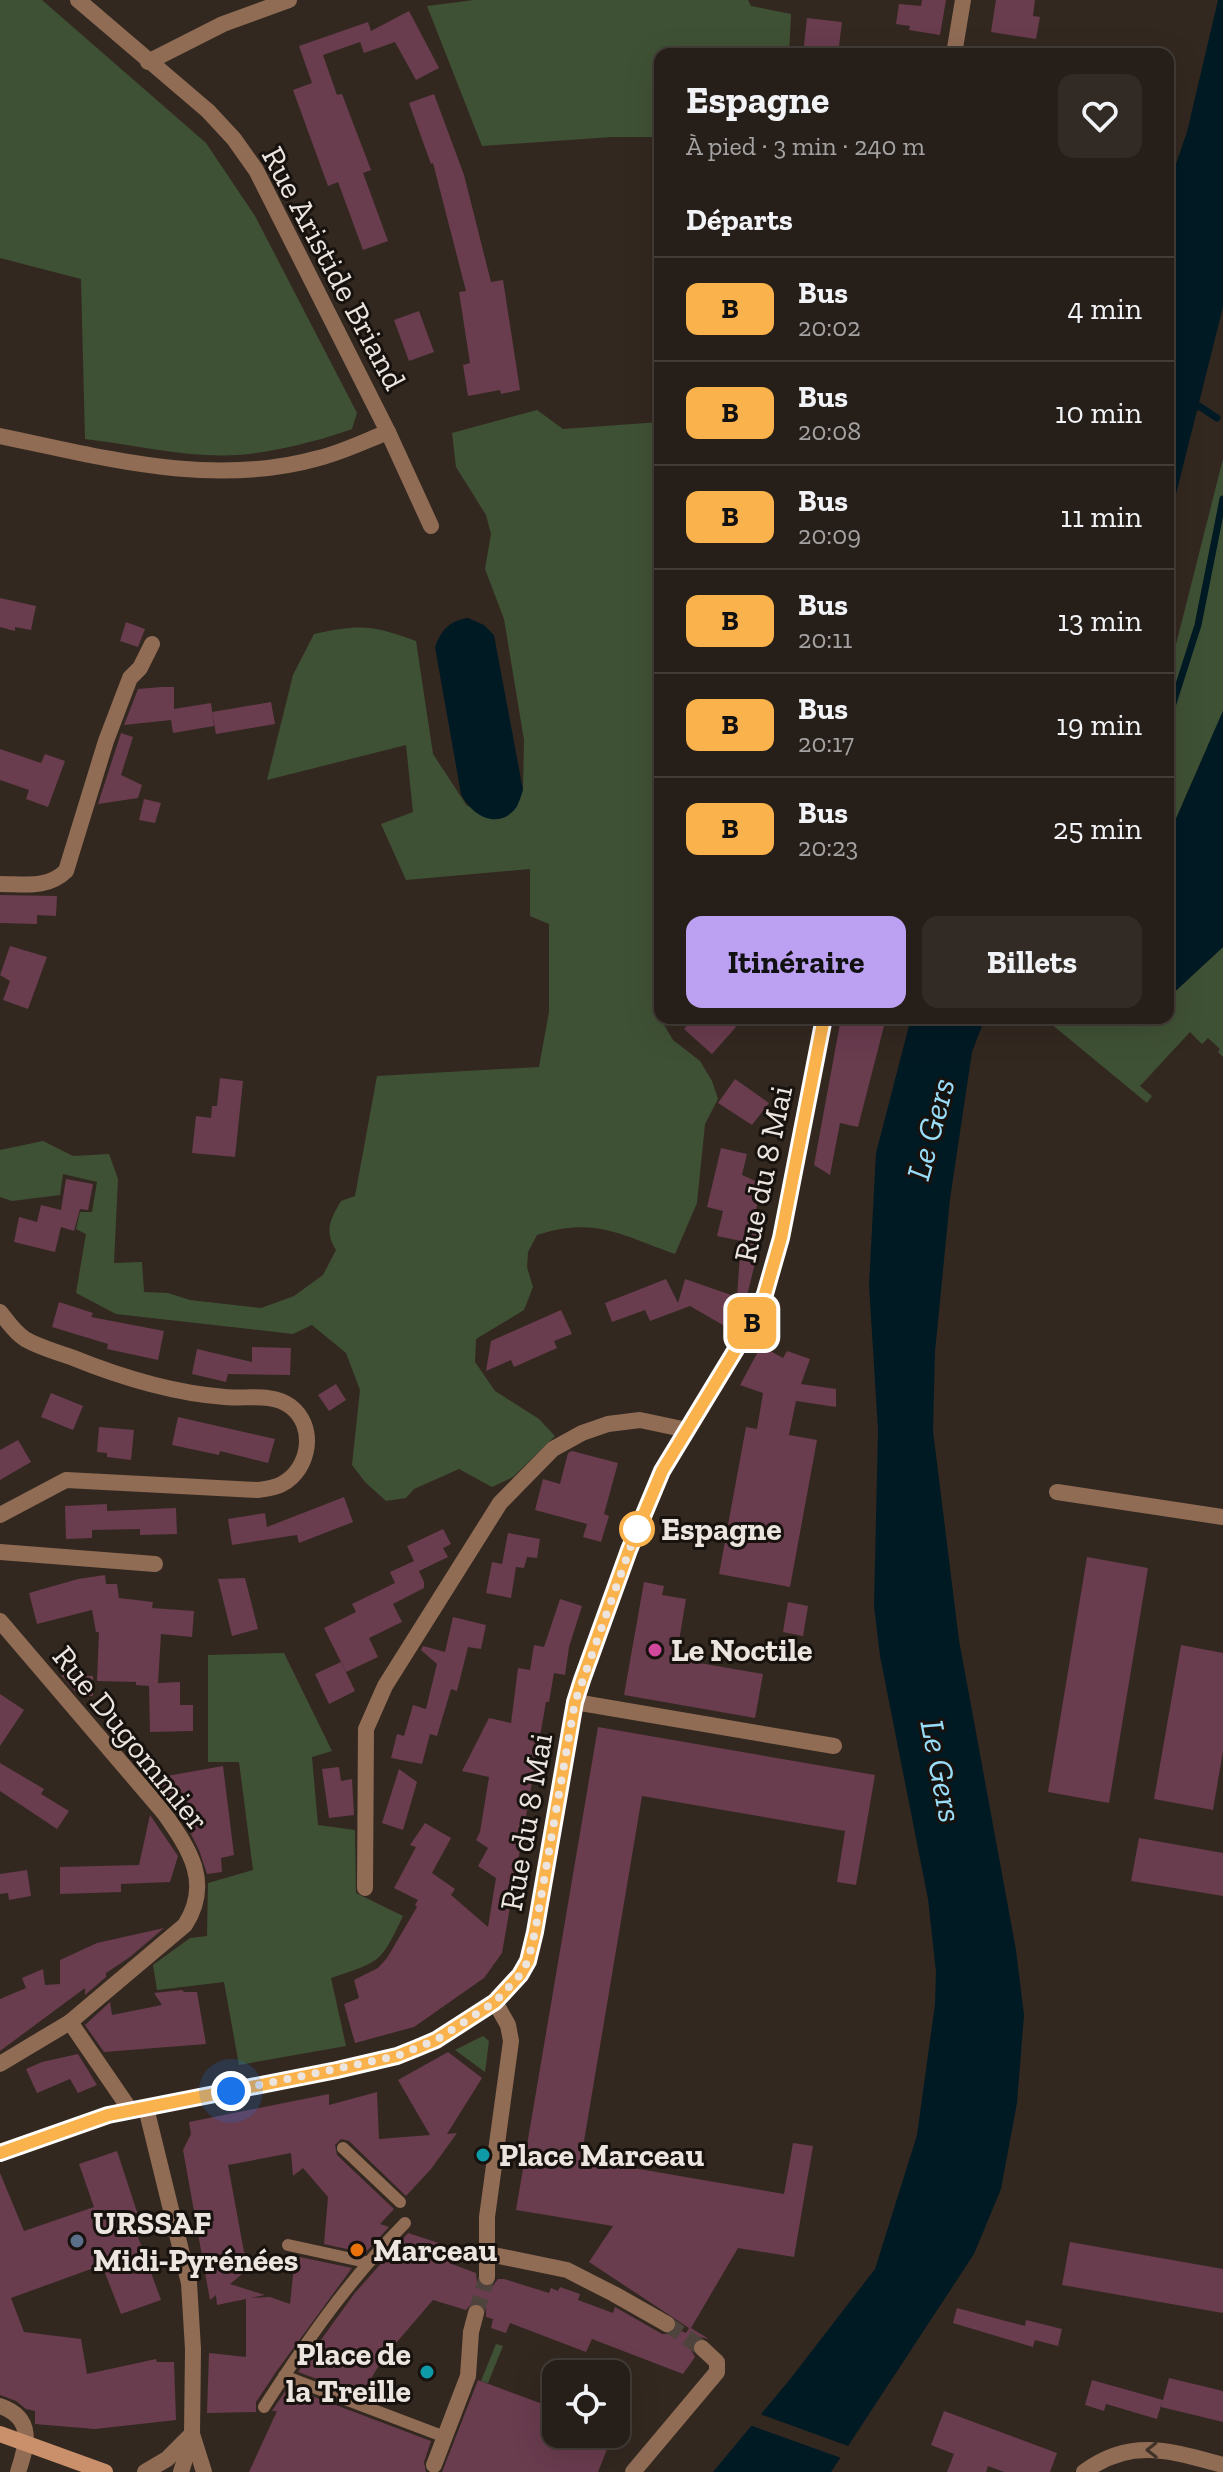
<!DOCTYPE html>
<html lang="fr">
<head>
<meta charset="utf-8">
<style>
  :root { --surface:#261e18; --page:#322b25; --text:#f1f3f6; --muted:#a4a2a2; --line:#423c37; --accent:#bca0f2 }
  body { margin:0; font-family:"Zilla Slab",serif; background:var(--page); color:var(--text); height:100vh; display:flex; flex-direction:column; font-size:30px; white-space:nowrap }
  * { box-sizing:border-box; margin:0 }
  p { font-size:26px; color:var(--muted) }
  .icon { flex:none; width:44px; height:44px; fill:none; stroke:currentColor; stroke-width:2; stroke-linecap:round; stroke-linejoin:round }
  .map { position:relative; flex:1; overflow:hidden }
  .side { position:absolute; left:654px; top:48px; width:520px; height:976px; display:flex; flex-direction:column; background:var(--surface); border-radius:16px; box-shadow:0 8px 32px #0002,0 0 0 2px var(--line) }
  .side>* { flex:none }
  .badge { padding:0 16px; border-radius:12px; font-size:28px; line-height:52px }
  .buttons { position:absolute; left:542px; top:2360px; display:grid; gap:16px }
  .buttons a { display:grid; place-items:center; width:88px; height:88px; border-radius:16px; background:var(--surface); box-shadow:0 8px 32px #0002,0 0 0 2px var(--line); font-size:40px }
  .you { position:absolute; width:40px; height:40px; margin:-20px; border:6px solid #fff; border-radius:50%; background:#1a73e8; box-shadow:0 0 0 12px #1a73e833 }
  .map>.badge { position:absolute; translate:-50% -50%; box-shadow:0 0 0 4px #fff }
  h2 { padding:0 32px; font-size:30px; line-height:72px }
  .round { display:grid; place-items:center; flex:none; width:84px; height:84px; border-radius:16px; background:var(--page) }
  .summary { display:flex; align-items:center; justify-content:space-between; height:136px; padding:0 32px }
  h1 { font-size:38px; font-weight:700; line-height:60px }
  .cta { display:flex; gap:16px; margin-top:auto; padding:16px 32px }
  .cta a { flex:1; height:92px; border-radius:16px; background:var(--accent); color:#111; font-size:32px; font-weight:700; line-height:92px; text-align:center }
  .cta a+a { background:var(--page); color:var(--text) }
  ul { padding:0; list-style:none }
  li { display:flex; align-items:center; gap:24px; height:104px; padding:0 32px; border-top:2px solid var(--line) }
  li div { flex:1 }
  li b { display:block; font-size:30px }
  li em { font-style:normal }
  li .badge { min-width:88px; font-weight:700; text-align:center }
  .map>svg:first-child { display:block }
</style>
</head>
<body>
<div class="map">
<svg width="1223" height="2472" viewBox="0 0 1223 2472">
  <rect width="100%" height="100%" fill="#332820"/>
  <g fill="#3f5135">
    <path d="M 0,0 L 42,0 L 206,143 L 255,216 L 357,413 L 352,429 C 323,440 269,453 238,455 C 188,458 135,445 85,439 L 81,279 L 0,258 Z"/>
    <polygon points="474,0 748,0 751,6 791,14 789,54 660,54 660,137 612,137 482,146 427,6"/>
    <path d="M 537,410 L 563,429 L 660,422 L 660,1018 L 673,1040 L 700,1061 L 712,1081 L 718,1099 L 705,1124 L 697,1203 L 675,1254 C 622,1235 594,1216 537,1235 L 528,1252 L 527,1267 L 533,1287 L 524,1310 L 476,1339 L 475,1362 L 495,1391 L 539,1419 L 555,1436 L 513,1477 L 492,1487 L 459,1469 L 414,1489 L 406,1498 L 386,1501 L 365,1482 L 352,1465 L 360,1390 L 346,1353 L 312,1325 L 293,1334 L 116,1314 L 76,1293 L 86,1234 L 76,1229 L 80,1212 L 92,1212 L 97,1182 L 63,1174 L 60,1195 L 12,1201 L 0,1197 L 0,1150 L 43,1141 L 73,1156 L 109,1154 L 118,1179 L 114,1263 L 142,1262 L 144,1292 L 168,1293 L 190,1300 L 261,1308 L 294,1296 L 323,1275 L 336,1250 C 324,1230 330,1220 341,1201 L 355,1196 L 377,1076 L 539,1067 L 549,1012 L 549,924 L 530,916 L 530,869 L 406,880 L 381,824 L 413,812 L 406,745 L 267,780 L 293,675 L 314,634 C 360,624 372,625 416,641 L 433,754 L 467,806 L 516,808 L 523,790 L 524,740 L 504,619 L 485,569 L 491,534 L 486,515 L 456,467 L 452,433 Z"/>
    <polygon points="1223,459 1223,711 1168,837 1168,676"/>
    <polygon points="1223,947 1223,1057 1218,1052 1220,1049 1208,1038 1202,1044 1190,1032 1140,1086 1152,1096 1147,1103 1044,1018 1168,1018 1168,998"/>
    <path d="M 284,1653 L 332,1751 L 312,1757 L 318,1825 L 355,1830 L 356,1893 L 403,1916 C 380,1964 381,1961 331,1978 L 346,2046 L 239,2065 L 224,1982 L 157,1990 L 153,1965 L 190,1938 L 207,1936 L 208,1883 L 253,1870 L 239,1762 L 208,1762 L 208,1655 Z"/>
    <polygon points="483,2036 489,2041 485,2072 455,2050"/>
    <polygon points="496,2344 503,2346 488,2383 481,2381"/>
  </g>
  <g fill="#001a24">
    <polygon points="1218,0 1223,0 1223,307 1168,526 1168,187 1187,132"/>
    <path d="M 468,618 L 484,625 L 494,635 L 523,790 C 521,796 519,804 515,809 C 497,831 470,814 461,794 L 435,647 C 442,629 449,621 468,618 Z"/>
    <polygon points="1223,711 1223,947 1168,998 1168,837"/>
    <polygon points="911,1018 985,1018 972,1052 950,1199 935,1352 933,1431 959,1640 1016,1950 1024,2015 1017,2103 1001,2189 974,2254 831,2472 713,2472 791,2378 875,2269 917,2135 935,2004 936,1972 928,1899 880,1656 874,1606 878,1430 869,1285 876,1153"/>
  </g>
  <polygon fill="#332820" points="757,2413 851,2447 859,2437 844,2459 747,2424"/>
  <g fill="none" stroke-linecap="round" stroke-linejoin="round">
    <g stroke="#001a24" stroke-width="7">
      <polyline points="1192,410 1199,406 1217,418"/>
      <polyline points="1168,719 1198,625 1223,499"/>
    </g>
  </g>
  <g fill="#693c4e">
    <polygon points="922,0 946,0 940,35 909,30 910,26 896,24 899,4 921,6"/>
    <polygon points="996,0 1035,0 1033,16 1040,17 1036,39 991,32"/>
    <polygon points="409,11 439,68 416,80 395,42 364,53 360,42 323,55 337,95 342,94 371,170 363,173 388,241 363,250 338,182 328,186 293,90 312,83 299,46 368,22 371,31"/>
    <polygon points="807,18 842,22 838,54 803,54"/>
    <polygon points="434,94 464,175 491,282 503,280 520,390 501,394 500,390 468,396 463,365 470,363 459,292 466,291 433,163 431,164 409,103"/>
    <polygon points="419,311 434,352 409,361 394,320"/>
    <polygon points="0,598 36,606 31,630 15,627 15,631 0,627"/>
    <polygon points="126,622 145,629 138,647 120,641"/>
    <polygon points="161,687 174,687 174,709 211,703 214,726 173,733 171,720 124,725 138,689"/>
    <polygon points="271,702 275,724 216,734 212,712"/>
    <polygon points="121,733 133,737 121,775 142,785 138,798 98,804"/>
    <polygon points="0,749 41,763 45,754 65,761 48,807 26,799 29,790 0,780"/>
    <polygon points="144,799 161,803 155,823 139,820"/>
    <polygon points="0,895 57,896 56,916 37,915 37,924 0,923"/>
    <polygon points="10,946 47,957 28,1009 3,1000 10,981 0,975"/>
    <polygon points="694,1018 725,1018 736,1027 712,1054 684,1029"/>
    <polygon points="841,1018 886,1018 858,1127 840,1123 830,1175 814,1165"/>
    <polygon points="220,1078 243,1081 235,1157 192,1153 196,1116 211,1118 212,1106 217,1106"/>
    <polygon points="735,1079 769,1103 752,1125 718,1103"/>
    <polygon points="721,1148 747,1154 742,1175 762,1184 752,1228 763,1230 746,1300 742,1300 728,1328 690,1306 650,1321 645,1310 612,1322 605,1303 666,1279 678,1303 685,1279 737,1297 741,1241 717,1236 723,1211 707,1207"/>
    <polygon points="66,1179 93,1184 88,1210 80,1209 74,1231 61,1227 55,1252 14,1242 19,1217 37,1222 41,1205 61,1210"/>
    <polygon points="59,1302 93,1313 91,1317 164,1331 158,1360 107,1349 108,1344 52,1327"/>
    <polygon points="561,1310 572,1334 554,1341 557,1348 514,1367 511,1360 486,1371 491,1341"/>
    <polygon points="761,1346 783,1358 787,1351 810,1359 801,1384 836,1389 836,1407 796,1401 789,1435 817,1440 790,1587 719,1574 746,1427 757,1429 763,1393 740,1385"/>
    <polygon points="252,1347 291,1348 290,1375 228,1374 226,1382 192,1374 197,1349 252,1362"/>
    <polygon points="336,1384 346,1400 329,1411 318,1395"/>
    <polygon points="51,1393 83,1406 73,1430 41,1417"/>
    <polygon points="178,1417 275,1439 268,1463 220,1451 219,1455 172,1445"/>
    <polygon points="99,1427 134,1430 131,1460 107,1457 107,1453 97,1452"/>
    <polygon points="18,1440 31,1462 0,1480 0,1450"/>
    <polygon points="572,1451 618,1463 604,1514 609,1516 601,1542 583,1537 587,1524 535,1510 543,1479 560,1484 568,1453"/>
    <polygon points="344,1497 353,1522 299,1543 297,1535 232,1545 228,1519 265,1513 267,1527"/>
    <polygon points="107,1504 107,1511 176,1508 177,1534 140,1535 140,1529 92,1530 92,1538 66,1539 65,1506"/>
    <polygon points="443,1529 451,1544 443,1548 448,1557 419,1571 417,1567 424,1582 424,1588 393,1604 402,1622 369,1638 378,1657 346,1672 324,1628 356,1612 352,1604 395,1583 390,1572 414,1561 407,1546"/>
    <polygon points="508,1533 540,1539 537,1558 527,1557 524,1568 516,1567 511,1598 486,1593 492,1562 502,1564"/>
    <polygon points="1087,1557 1148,1568 1109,1803 1048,1792"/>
    <polygon points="105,1575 106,1584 117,1584 119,1598 153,1602 152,1608 194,1611 192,1637 161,1634 158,1683 180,1682 180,1705 193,1705 193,1731 150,1732 149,1686 136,1685 136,1682 97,1681 99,1632 96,1632 92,1610 37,1624 29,1593 78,1579"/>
    <polygon points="245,1578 258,1629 232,1636 218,1579"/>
    <polygon points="644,1582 664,1586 662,1595 686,1599 676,1659 763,1674 755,1718 624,1695"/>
    <polygon points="560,1599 582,1606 569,1647 565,1675 554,1673 549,1702 546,1702 502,1953 484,1978 414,2027 355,2043 344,2004 359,1998 354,1980 378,1968 387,1958 417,1907 415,1905 418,1900 394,1888 416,1847 410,1845 425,1823 451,1838 432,1873 455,1889 451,1895 488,1927 496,1878 478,1866 488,1848 476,1840 480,1832 489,1777 462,1771 489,1718 511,1723 518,1668 530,1670 534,1645 544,1647"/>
    <polygon points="788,1602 808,1606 803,1636 783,1632"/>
    <polygon points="453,1617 486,1625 481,1649 468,1647 457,1691 451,1689 437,1736 430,1734 422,1764 391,1758 397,1734 404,1736 413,1705 426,1709 437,1664 421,1650 423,1646 445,1652"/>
    <polygon points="1181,1645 1223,1653 1223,1751 1213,1810 1154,1799"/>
    <polygon points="341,1662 355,1691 329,1704 315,1674"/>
    <polygon points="61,1675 93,1676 93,1696 79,1696"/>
    <polygon points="0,1694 24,1710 0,1746"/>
    <polygon points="598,1727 875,1775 856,1885 837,1882 845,1831 642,1796 581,2159 784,2194 793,2143 813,2146 794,2257 738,2248 691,2328 709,2339 700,2337 694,2341 691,2350 695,2357 683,2374 592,2339 586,2352 510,2323 506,2333 491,2328 493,2319 486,2317 486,2309 480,2303 472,2303 466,2310 433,2300 384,2357 361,2395 298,2372 354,2294 408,2233 454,2248 449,2263 476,2273 477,2282 482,2287 492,2287 498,2279 504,2279 549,2293 551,2288 558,2291 560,2287 580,2294 578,2300 613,2313 615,2307 662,2334 672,2334 676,2329 686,2333 689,2328 589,2262 613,2226 516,2210"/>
    <polygon points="0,1763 44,1789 41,1794 69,1811 57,1829 0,1791"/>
    <polygon points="223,1766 234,1855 221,1858 222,1872 207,1874 199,1850 186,1824 150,1779"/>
    <polygon points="339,1767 341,1781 352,1779 354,1815 329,1818 322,1769"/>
    <polygon points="399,1769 417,1782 403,1830 382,1823"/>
    <polygon points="150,1815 178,1856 170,1882 121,1884 121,1892 60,1894 60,1867 139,1865"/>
    <polygon points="1139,1838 1223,1853 1223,1896 1131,1881"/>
    <polygon points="27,1870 31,1896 9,1900 8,1893 0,1894 0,1874"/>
    <polygon points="164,1928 130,1957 106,1973 106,1977 85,1995 85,1988 0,2051 0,1999 26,1988 22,1978 43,1969 45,1985 60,1984 60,1960 97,1943"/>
    <polygon points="182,1990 184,1992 197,1992 206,2044 104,2052 85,2025 110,2002 112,2015 162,2005 154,1993"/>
    <polygon points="448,2052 482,2078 447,2134 457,2133 431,2169 406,2196 349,2141 341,2139 335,2145 337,2155 394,2209 380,2224 389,2227 365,2253 324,2244 328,2197 303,2168 293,2176 291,2153 228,2165 244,2252 258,2261 230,2284 265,2295 251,2298 270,2297 290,2304 295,2256 352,2268 276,2372 256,2402 256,2412 207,2413 209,2353 246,2357 246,2299 217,2305 216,2295 210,2300 183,2150 191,2134 189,2122 329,2094 329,2105 377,2092 379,2139 430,2135 398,2080"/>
    <polygon points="78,2054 97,2085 78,2093 70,2079 37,2093 26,2069 42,2062"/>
    <polygon points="117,2151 141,2224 134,2226 161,2300 121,2314 102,2265 11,2298 24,2332 81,2339 87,2374 156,2359 157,2362 174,2362 176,2420 95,2429 35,2424 35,2411 26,2409 16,2401 0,2395 0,2173 24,2231 94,2207 79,2164"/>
    <polygon points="1070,2242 1223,2269 1223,2313 1062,2285"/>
    <polygon points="957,2308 1025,2326 1026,2320 1062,2329 1058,2346 1035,2340 1033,2347 953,2323"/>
    <polygon points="1169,2378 1223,2391 1223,2422 1161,2407 1162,2402 1157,2419 1106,2404 1104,2411 1085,2405 1092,2380 1163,2400"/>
    <polygon points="478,2380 556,2409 556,2434 613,2434 598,2472 442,2472"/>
    <polygon points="288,2387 431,2441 424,2462 426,2472 249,2472 277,2411 272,2411"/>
    <polygon points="944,2411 1057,2453 1050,2472 1004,2472 988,2466 986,2472 947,2472 954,2454 931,2445"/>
  </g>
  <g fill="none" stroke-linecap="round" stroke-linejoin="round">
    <g stroke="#4f443d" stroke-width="16" stroke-dasharray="16 8" stroke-linecap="butt">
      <polyline points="476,2313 487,2277"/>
      <polyline points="667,2324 702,2348"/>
    </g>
    <g stroke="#906c55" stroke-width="12">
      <polyline points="343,2148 400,2202"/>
      <polyline points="288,2245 366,2262"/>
      <polyline points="284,2376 445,2437"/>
      <path d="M 264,2407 C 307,2340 349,2280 405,2223"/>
    </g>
    <g stroke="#906c55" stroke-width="16">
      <polyline points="78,0 208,111 234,139 256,170 388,432 431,526"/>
      <polyline points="148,62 223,24 289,0"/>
      <path d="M 0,436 C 106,458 212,488 319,458 C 343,452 365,441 388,432"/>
      <path d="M 0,884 C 25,884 47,889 66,871 L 106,741 L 130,678 L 140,668 L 152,644"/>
      <path d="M 0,1312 C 8,1322 14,1332 25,1339 C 39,1347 56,1352 71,1357 C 120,1377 171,1393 225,1397 C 246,1399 272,1393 290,1406 C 317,1426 310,1469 282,1484 C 275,1488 266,1489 258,1490 L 66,1480 L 0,1515"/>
      <polyline points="1057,1492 1223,1517"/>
      <polyline points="0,1552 155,1564"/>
      <path d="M 0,1621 L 164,1813 C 190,1850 212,1883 185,1925 L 70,2022 L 131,2111"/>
      <polyline points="575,1702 834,1746"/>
      <polyline points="365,1888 366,1729 385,1686 500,1503 553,1449 582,1433 608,1424 640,1420 687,1430"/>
      <polyline points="0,2064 70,2022"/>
      <polyline points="0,2152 108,2115 141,2109"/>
      <polyline points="489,2254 567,2270 614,2294 667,2324"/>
      <polyline points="487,2277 487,2217 511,2041 508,2025 495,2002"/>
      <path d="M 0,2406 C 35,2418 27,2445 18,2472"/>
      <polyline points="434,2465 468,2376 471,2332 476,2313"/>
      <polyline points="633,2472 717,2372 717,2362 702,2348"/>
      <path d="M 1084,2472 C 1131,2437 1171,2451 1223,2465"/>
    </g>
    <g stroke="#906c55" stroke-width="16">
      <polyline points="954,54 963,0"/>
      <polyline points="145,2472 167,2459 192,2434"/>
      <polyline points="181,2472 191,2440"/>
      <polyline points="204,2472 192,2434 193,2349 189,2283 146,2108 337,2070 397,2056 436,2040 495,2002 520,1975 528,1961 535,1932 575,1702 582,1680 629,1550 662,1471 755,1318 765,1294 781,1238 824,1018"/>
    </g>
    <polyline stroke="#c9906b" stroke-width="16" points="0,2434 105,2472"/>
  </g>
  <defs><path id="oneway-chevron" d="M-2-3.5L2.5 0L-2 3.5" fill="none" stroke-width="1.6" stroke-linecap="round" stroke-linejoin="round" transform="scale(2)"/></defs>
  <use stroke="#413227" href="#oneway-chevron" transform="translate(1152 2450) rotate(179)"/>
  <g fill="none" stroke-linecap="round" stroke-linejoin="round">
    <g stroke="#fff" stroke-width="18">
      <polyline id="line" points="0,2153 108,2115 337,2070 397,2056 417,2048 436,2040 495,2002 520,1975 528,1961 535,1932 575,1702 582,1680 629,1550 662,1471 755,1318 765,1294 781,1238 824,1018"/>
    </g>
    <use href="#line" stroke="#fab24c" stroke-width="12"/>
    <polyline stroke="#ece4df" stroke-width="8" stroke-dasharray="0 14.4" points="231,2091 397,2056 436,2040 495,2002 520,1975 528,1961 535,1932 575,1702 637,1529"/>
  </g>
  <circle fill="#fff" stroke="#fab24c" stroke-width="4" cx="637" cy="1529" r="16"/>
  <circle fill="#d1479c" stroke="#17120e" stroke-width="3" cx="655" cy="1650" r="8"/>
  <g fill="#0f9aa8" stroke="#17120e" stroke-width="3">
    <circle cx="483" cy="2155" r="8"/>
    <circle cx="427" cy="2372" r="8"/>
  </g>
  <circle fill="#5c6f8a" stroke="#17120e" stroke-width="3" cx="77" cy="2241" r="8"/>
  <circle fill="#e8710a" stroke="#17120e" stroke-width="3" cx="357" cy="2250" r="8"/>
  <g text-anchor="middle" stroke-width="6" stroke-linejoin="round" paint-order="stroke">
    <g font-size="32" fill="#ece4df" stroke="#17120e">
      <text transform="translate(334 268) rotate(62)" y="11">Rue Aristide Briand</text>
      <text transform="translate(763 1174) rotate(-78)" y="11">Rue du 8 Mai</text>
      <text transform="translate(131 1738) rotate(51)" y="11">Rue Dugommier</text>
      <text transform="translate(526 1822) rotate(-80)" y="11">Rue du 8 Mai</text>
    </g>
    <g font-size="32" font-weight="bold" fill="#ece4df" stroke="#17120e" text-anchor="start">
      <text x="661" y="1540">Espagne</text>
    </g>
    <g font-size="32" font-weight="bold" fill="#ece4df" stroke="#17120e" text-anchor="start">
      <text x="671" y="1661">Le Noctile</text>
      <text x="499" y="2166">Place Marceau</text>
      <text x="93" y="2234">URSSAF<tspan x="93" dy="37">Midi-Pyrénées</tspan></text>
      <text x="373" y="2261">Marceau</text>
      <text x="411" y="2365" text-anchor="end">Place de<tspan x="411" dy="37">la Treille</tspan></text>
    </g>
    <g font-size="34" font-style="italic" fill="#98dcf7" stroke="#17120e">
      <text transform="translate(930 1129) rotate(-75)" y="12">Le Gers</text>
      <text transform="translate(942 1771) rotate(79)" y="12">Le Gers</text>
    </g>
  </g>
</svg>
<div class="buttons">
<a><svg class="icon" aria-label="locate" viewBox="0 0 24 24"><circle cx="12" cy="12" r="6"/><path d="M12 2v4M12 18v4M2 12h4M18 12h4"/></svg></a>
</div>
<div class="you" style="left:231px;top:2091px"></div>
<b class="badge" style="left:752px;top:1323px;background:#fab24c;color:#111">B</b>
<section class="side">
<div class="summary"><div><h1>Espagne</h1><p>À pied · 3 min · 240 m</p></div><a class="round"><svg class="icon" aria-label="heart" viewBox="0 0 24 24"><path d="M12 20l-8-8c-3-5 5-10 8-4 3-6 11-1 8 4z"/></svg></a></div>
<h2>Départs</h2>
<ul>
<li><span class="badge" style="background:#fab24c;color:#111">B</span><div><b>Bus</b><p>20:02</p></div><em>4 min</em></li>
<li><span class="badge" style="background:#fab24c;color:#111">B</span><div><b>Bus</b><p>20:08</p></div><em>10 min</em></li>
<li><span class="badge" style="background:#fab24c;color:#111">B</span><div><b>Bus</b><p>20:09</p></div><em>11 min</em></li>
<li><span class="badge" style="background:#fab24c;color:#111">B</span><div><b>Bus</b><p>20:11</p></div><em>13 min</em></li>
<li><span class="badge" style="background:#fab24c;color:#111">B</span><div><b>Bus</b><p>20:17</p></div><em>19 min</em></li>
<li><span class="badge" style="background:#fab24c;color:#111">B</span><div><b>Bus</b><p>20:23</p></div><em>25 min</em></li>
</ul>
<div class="cta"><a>Itinéraire</a><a>Billets</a></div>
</section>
</div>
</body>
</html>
